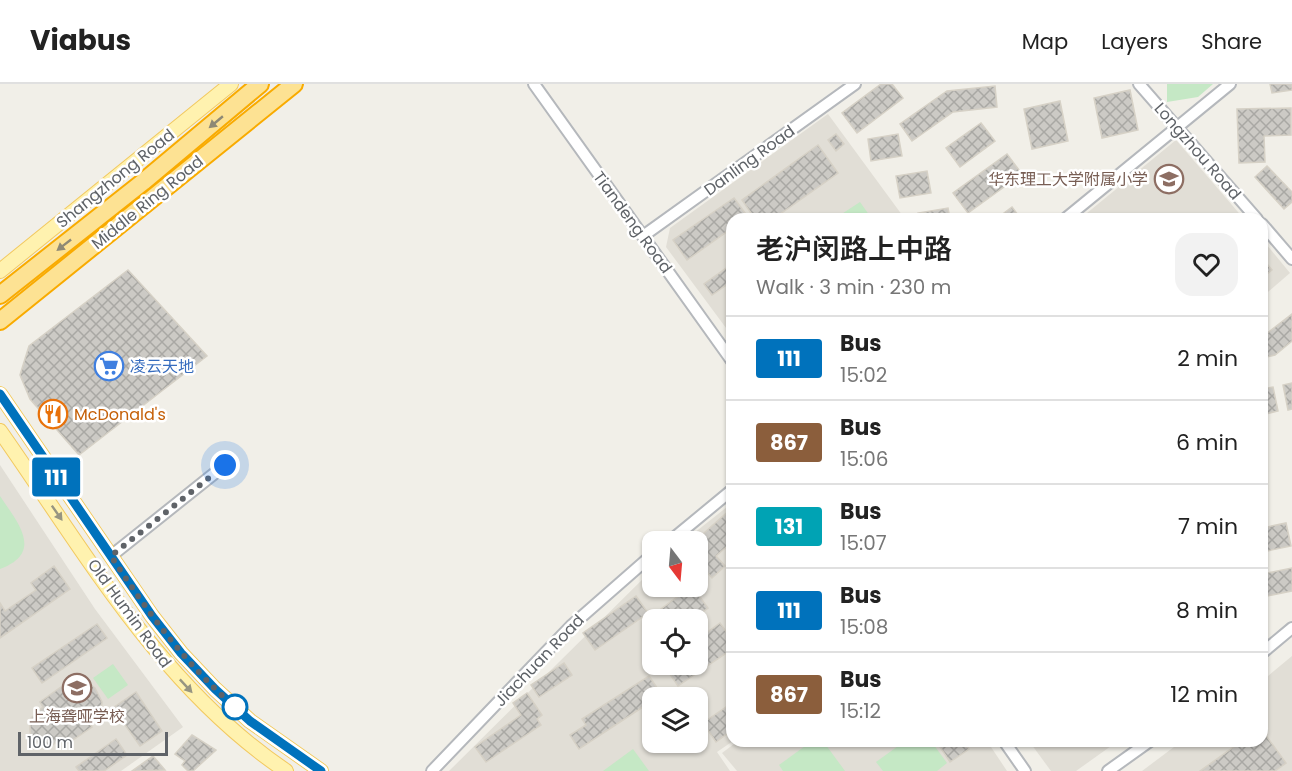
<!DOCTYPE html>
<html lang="en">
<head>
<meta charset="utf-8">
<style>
  :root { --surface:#fff; --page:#f2f2f2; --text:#222; --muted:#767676; --line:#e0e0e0 }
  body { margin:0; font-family:Poppins,"Noto Sans SC",sans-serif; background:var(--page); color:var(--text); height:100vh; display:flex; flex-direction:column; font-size:22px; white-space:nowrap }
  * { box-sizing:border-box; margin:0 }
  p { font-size:20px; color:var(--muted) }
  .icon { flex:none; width:33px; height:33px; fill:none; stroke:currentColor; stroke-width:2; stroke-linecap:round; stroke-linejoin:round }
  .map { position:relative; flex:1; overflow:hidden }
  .side { position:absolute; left:726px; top:129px; width:542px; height:534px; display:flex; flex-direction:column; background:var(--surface); border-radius:18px; box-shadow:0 2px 4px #0004 }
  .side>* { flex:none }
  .badge { padding:0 12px; border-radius:4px; font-size:21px; line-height:39px }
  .needle { width:39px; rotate:164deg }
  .controls { position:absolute; left:642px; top:447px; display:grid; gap:12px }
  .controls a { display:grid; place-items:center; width:66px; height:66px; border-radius:12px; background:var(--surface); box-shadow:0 2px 4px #0004; font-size:30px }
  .scale { position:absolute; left:18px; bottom:15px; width:150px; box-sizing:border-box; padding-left:6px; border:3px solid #5f6368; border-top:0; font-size:16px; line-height:21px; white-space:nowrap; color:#5f6368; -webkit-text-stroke:4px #fff; paint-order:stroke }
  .you { position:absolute; width:30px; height:30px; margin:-15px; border:4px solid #fff; border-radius:50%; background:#1a73e8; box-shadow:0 0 0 9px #1a73e833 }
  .map>.badge { position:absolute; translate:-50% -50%; box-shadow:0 0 0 3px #fff }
  .round { display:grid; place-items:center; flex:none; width:63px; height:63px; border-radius:18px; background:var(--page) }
  .headline { display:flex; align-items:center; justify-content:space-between; height:102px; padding:0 30px }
  h1 { font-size:28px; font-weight:600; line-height:45px }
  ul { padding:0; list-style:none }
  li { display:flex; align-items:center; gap:18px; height:84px; padding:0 30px; border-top:2px solid var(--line) }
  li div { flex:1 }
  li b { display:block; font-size:22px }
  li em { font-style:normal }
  li .badge { min-width:66px; font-weight:700; text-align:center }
  header { display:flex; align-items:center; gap:36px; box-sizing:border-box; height:84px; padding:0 30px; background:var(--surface); border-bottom:2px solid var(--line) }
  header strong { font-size:28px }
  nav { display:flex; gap:33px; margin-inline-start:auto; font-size:21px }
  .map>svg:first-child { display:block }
</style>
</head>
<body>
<header>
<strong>Viabus</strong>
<nav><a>Map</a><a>Layers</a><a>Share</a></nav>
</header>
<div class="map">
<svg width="1292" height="687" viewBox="0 0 1292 687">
  <defs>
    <pattern id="building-cross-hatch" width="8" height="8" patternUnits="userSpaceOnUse" patternTransform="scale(1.5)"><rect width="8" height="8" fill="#cccac5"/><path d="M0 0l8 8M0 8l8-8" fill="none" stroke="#a9a8a4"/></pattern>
  </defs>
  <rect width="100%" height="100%" fill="#f1efe8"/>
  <g fill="#e1ded6" fill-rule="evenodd">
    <polygon points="828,30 905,135 732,135 732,252 666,163 670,144"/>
    <polygon points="1176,56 1244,135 1081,134"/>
    <polygon points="1262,155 1290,189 1262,213"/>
    <polygon points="0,381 95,525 183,643 121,687 0,687"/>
    <path d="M 732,419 L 733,657 L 717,668 L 730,687 L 449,687 L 652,486 L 652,502 L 698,502 L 698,489 L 709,503 L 698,487 L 698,458 L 684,457 ZM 652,536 L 698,536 L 698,580 L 652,580 ZM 652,614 L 698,614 L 698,658 L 652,658 Z"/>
    <polygon points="1292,572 1292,687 1142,687 1182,657 1262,657 1262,597"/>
    <polygon points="738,657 987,657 1007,687 737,687 722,669"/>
    <polygon points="1029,657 1118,657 1076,687 1051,687"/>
  </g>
  <g fill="#c5e8c5">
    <polygon points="1167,0 1213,0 1198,13 1167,18"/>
    <polygon points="860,118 872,135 834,135"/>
    <path d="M 0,412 C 17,438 45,468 0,485 Z"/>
    <polygon points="113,580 128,601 108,615 93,594"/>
    <polygon points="812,657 823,657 845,687 783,687 779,681"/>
    <polygon points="905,657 931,657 947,679 937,687 883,687 876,678"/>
    <polygon points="633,665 649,687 603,687"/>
  </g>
  <g fill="url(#building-cross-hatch)" stroke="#d6d1c6" stroke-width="1.5">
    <polygon points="881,0 892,0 903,14 857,49 842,29"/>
    <polygon points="1270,0 1292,0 1292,6 1272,9"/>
    <polygon points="995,2 997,23 953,28 912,57 900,40 947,7"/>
    <polygon points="1130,6 1138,46 1102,54 1094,14"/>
    <polygon points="1060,17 1068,57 1032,65 1024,25"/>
    <polygon points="1291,24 1291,51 1264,52 1265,78 1239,79 1237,25"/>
    <polygon points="981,39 995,57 960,83 946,64"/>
    <polygon points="836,50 844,60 836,67 828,56"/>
    <polygon points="898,50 902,72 871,77 868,55"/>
    <polygon points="818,61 838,89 773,135 755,135 742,116"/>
    <polygon points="1007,70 1022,90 968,129 953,109"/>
    <polygon points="1267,82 1292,108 1292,118 1284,125 1255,93"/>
    <polygon points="927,87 931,109 900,114 896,92"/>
    <polygon points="734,114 748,133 732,135 732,144 687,176 673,156"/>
    <polygon points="1012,123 1021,135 996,135"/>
    <polygon points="948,124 950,135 919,135 918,129"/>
    <polygon points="1262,174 1272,186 1262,194"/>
    <polygon points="732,180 732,197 712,211 704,200"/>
    <polygon points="128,186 207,272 79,371 30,315 20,291 29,262"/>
    <polygon points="1292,230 1292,257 1275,271 1262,274 1262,253"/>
    <polygon points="1292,299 1292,325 1288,326 1283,301"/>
    <polygon points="1273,303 1278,327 1262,331 1262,305"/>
    <polygon points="732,424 732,458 716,472 725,482 712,494 698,478 698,458 694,458"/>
    <polygon points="1286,439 1291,462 1262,468 1262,444"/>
    <polygon points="54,482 70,505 0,554 0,519 5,527 36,506 31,499"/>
    <polygon points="1292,484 1292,507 1262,513 1262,490"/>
    <polygon points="692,502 708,524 692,536 669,536 661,525"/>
    <polygon points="636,512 648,529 595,566 583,549"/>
    <polygon points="720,539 732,556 732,565 678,602 663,580 698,580 698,555"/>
    <polygon points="97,540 107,554 42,599 32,584"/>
    <polygon points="564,579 572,591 539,613 531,601"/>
    <polygon points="649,592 662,611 652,614 652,617 579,665 570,651 586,641 582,635"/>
    <polygon points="88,599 95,604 102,618 101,629 88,637 92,643 67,660 63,654 48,664 34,657 30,648 30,635 43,623 40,618 61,603 66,609 75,602"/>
    <polygon points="136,608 162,647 140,662 113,624"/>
    <polygon points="527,609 542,631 537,635 541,641 486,678 475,663 521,631 513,619"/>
    <polygon points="732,619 732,646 716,658 703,639"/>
    <polygon points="1262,646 1286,679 1275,687 1200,687 1242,657 1262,657"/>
    <polygon points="192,651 216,666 193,687 188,687 182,681 185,677 175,670"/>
    <polygon points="116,655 127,671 104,687 79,687 76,683"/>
    <polygon points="936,657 963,657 969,665 950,678"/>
    <polygon points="153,672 165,686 132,687"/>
  </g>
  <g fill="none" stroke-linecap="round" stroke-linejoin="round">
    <g stroke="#b5b8bc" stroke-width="14">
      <g id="minor">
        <polyline points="534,0 732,277"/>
        <polyline points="1139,0 1257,135"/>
        <polyline points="1065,135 1230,0"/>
        <polyline points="1262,140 1292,175"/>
        <polyline points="643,152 855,0"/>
        <polyline points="669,458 732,406"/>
        <polyline points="111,472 225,381"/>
        <polyline points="1262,569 1292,544"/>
        <polyline points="1004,657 1025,687"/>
        <polyline points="432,687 571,542 652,471"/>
        <polyline points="1108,687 1150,657"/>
      </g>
    </g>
    <g stroke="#f2c960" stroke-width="16">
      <g id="major">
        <polyline points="0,187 231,0"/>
        <polyline points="0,310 152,532 181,569 215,605 250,637 321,687"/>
        <path d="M 0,347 C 85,468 161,603 286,687"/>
      </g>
    </g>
    <g stroke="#f9ab00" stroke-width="20">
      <g id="highway">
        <polyline points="0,211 143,98 260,0"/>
        <polyline points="0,237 294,0"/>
      </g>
    </g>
    <use href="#minor" stroke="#fff" stroke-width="10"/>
    <use href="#major" stroke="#fff2af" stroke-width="14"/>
    <use href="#highway" stroke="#fde293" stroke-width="16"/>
  </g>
  <defs><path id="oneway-solid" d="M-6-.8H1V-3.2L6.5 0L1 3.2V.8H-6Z" transform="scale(1.5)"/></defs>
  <g fill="#8e8975">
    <use href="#oneway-solid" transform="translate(216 38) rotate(140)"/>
    <use href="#oneway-solid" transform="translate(64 161) rotate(142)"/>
  </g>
  <g fill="#979581">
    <use href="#oneway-solid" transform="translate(57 429) rotate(55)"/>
    <use href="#oneway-solid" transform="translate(186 602) rotate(47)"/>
  </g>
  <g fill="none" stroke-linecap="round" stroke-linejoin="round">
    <g stroke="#fff" stroke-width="14">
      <polyline id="line" points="0,310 152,532 181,569 215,605 250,637 321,687"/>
    </g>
    <use href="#line" stroke="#0072bc" stroke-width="9"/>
    <path stroke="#5f6368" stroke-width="6" stroke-dasharray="0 10.8" d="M 225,381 L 111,472 C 147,527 185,580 235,623"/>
  </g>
  <defs>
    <g id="school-ring" transform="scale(1.5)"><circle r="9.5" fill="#fff" stroke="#8d6e63" stroke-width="1.5"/><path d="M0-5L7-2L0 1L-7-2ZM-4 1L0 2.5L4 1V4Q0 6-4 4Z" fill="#8d6e63"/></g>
    <g id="supermarket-ring" transform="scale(1.5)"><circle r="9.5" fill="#fff" stroke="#3f7fe0" stroke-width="1.5"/><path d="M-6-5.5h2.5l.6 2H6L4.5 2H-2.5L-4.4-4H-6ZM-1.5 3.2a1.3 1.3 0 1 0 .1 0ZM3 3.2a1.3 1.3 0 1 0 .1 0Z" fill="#3f7fe0"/></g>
    <g id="restaurant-ring" transform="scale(1.5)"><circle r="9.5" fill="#fff" stroke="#e8710a" stroke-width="1.5"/><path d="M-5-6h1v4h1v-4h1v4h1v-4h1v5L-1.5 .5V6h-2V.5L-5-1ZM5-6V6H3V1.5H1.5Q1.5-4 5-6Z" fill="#e8710a"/></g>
  </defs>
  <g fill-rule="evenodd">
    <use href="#school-ring" x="1169" y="95"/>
    <use href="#supermarket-ring" x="109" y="282"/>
    <use href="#restaurant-ring" x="53" y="330"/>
    <use href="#school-ring" x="77" y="604"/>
  </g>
  <circle fill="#fff" stroke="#0072bc" stroke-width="3" cx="235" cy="623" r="12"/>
  <g text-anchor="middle" stroke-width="5" stroke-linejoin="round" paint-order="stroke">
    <g font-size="16" fill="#5f6368" stroke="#fff">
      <text transform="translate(1198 67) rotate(49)" y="6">Longzhou Road</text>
      <text transform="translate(749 76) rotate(-36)" y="6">Danling Road</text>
      <text transform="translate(115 94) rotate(-39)" y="6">Shangzhong Road</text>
      <text transform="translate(147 118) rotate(-39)" y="6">Middle Ring Road</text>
      <text transform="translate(633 138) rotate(54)" y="6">Tiandeng Road</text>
      <text transform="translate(130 529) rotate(54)" y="6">Old Humin Road</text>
      <text transform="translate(539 576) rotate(-46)" y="6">Jiachuan Road</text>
    </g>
    <g font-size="16" fill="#785e54" stroke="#fff" text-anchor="end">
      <text x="1148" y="101">华东理工大学附属小学</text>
      <text x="77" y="638" text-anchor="middle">上海聋哑学校</text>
    </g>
    <g font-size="16" fill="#366cbe" stroke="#fff" text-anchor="start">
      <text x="130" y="288">凌云天地</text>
    </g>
    <g font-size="16" fill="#c56008" stroke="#fff" text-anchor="start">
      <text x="74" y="336">McDonald's</text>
    </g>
  </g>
</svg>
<div class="controls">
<a><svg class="needle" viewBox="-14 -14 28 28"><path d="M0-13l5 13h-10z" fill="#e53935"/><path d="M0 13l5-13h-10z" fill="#767676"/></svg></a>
<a><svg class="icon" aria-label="locate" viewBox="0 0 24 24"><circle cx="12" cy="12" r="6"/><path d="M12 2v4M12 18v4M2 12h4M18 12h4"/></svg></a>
<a><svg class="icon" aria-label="layers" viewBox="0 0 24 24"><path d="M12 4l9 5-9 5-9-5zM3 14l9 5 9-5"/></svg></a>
</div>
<div class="scale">100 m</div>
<div class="you" style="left:225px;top:381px"></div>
<b class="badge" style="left:56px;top:393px;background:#0072bc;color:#fff">111</b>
<section class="side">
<div class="headline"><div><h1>老沪闵路上中路</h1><p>Walk · 3 min · 230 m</p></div><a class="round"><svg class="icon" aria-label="heart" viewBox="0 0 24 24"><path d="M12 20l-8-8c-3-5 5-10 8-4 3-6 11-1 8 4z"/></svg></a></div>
<ul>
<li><span class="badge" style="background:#0072bc;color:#fff">111</span><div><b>Bus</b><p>15:02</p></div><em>2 min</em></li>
<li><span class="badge" style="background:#8b5e3c;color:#fff">867</span><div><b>Bus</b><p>15:06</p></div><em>6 min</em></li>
<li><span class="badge" style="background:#00a3b4;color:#fff">131</span><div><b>Bus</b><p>15:07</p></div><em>7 min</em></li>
<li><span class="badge" style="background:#0072bc;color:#fff">111</span><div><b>Bus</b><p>15:08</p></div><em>8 min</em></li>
<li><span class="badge" style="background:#8b5e3c;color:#fff">867</span><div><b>Bus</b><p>15:12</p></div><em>12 min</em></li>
</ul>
</section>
</div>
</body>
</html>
